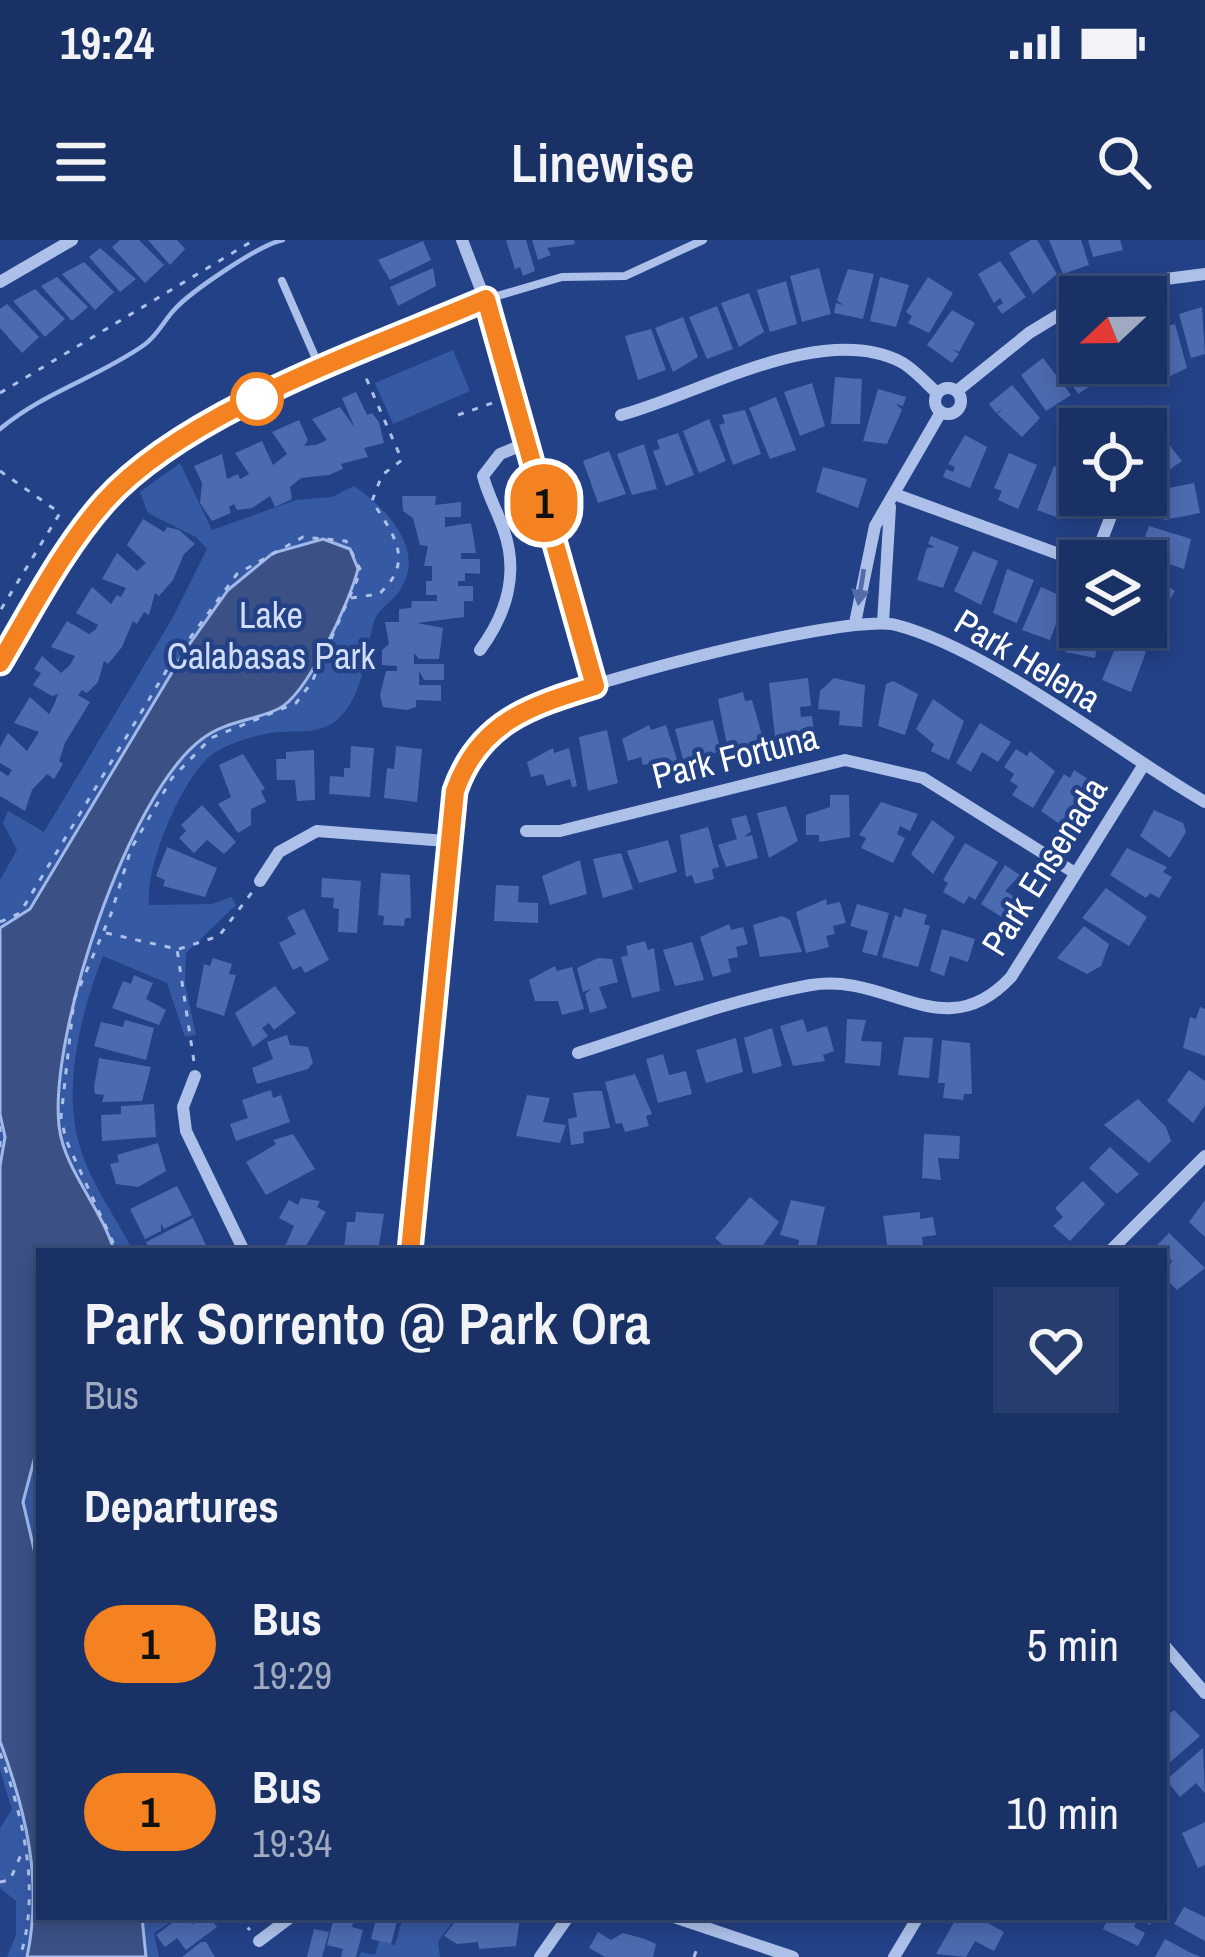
<!DOCTYPE html>
<html lang="en">
<head>
<meta charset="utf-8">
<style>
  :root { --surface:#1a3165; --page:#273d6e; --text:#f1f3f6; --muted:#9fa9bf; --line:#384c79 }
  body { margin:0; font-family:"Archivo Narrow",sans-serif; background:var(--page); color:var(--text); height:100vh; display:flex; flex-direction:column; font-size:45px; white-space:nowrap }
  * { box-sizing:border-box; margin:0 }
  p { font-size:39px; color:var(--muted) }
  .icon { flex:none; width:66px; height:66px; fill:none; stroke:currentColor; stroke-width:2; stroke-linecap:round; stroke-linejoin:round }
  .map { position:relative; flex:1; overflow:hidden }
  .drawer { position:absolute; left:36px; top:1008px; width:1131px; height:672px; display:flex; flex-direction:column; background:var(--surface); border-radius:0px; box-shadow:0 6px 18px #0003,0 0 0 3px var(--line) }
  .drawer>* { flex:none }
  .badge { padding:0 24px; border-radius:39px; font-size:42px; line-height:78px }
  .needle { width:78px; rotate:248deg }
  .controls { position:absolute; left:1059px; top:36px; display:grid; gap:24px }
  .controls a { display:grid; place-items:center; width:108px; height:108px; border-radius:0px; background:var(--surface); box-shadow:0 6px 18px #0003,0 0 0 3px var(--line); font-size:60px }
  .map>.badge { position:absolute; translate:-50% -50%; box-shadow:0 0 0 6px #fff }
  h2 { padding:0 48px; font-size:45px; line-height:108px }
  .round { display:grid; place-items:center; flex:none; width:126px; height:126px; border-radius:0px; background:var(--page) }
  .summary { display:flex; align-items:center; justify-content:space-between; height:204px; padding:0 48px }
  h1 { font-size:57px; font-weight:600; line-height:90px }
  ul { padding:0; list-style:none }
  li { display:flex; align-items:center; gap:36px; height:168px; padding:0 48px }
  li div { flex:1 }
  li b { display:block; font-size:45px }
  li em { font-style:normal }
  li .badge { min-width:132px; font-weight:700; text-align:center }
  .status { display:flex; justify-content:space-between; align-items:center; height:84px; padding:0 60px; background:var(--surface); direction:ltr }
  .status svg { height:33px; fill:currentColor }
  header { display:flex; justify-content:space-between; align-items:center; height:156px; padding:0 48px; background:var(--surface); font-size:54px; font-weight:600 }
  .map>svg:first-child { display:block }
</style>
</head>
<body>
<div class="status"><b>19:24</b><svg viewBox="0 0 49 12"><path d="M0 12V9h3v3zM5 12V6h3v6zM10 12V3h3v9zM15 12V0h3v12zM26 1h20v11H26zM47 4h2v5h-2z"/></svg></div>
<header><svg class="icon" aria-label="menu" viewBox="0 0 24 24"><path d="M4 6h16M4 12h16M4 18h16"/></svg>Linewise<svg class="icon" aria-label="search" viewBox="0 0 24 24"><circle cx="10" cy="10" r="6"/><path d="M15 15l6 6"/></svg></header>
<div class="map">
<svg width="1205" height="1717" viewBox="0 0 1205 1717">
  <rect width="100%" height="100%" fill="#224187"/>
  <g fill="#3659a4">
    <polygon points="453,110 470,151 393,184 375,143"/>
    <path d="M 180,223 L 212,290 L 296,260 L 332,257 L 354,246 C 386,268 427,310 400,350 C 391,364 377,368 373,385 C 364,417 364,454 339,478 C 319,497 295,489 270,493 C 252,496 224,505 210,516 C 180,542 145,627 149,665 L 212,664 L 231,657 L 236,665 L 186,713 L 185,744 L 196,795 L 185,797 L 167,743 L 103,716 C 81,772 61,851 81,910 C 92,945 117,979 133,1011 L 39,1011 L 39,1677 L 178,1677 L 154,1693 L 159,1717 L 7,1717 L 16,1695 L 16,1661 L 0,1648 L 0,1588 L 12,1570 L 0,1530 L 0,640 L 17,610 L 3,583 L 8,571 L 44,592 L 172,379 L 207,309 L 196,297 L 148,273 L 140,252 Z"/>
    <polygon points="403,1677 456,1677 438,1702 440,1717 359,1717 361,1712 375,1715 379,1701 395,1705"/>
  </g>
  <path fill="#3b5185" stroke="#a0b9ea" stroke-width="3" d="M 323,299 L 350,309 L 358,329 C 350,361 307,456 278,469 C 253,481 225,481 202,499 C 128,554 49,794 59,886 C 64,930 102,968 114,1011 L 39,1011 L 39,1201 L 23,1262 L 39,1331 L 39,1677 L 142,1677 L 146,1717 L 27,1717 C 43,1641 26,1572 0,1501 L 0,926 L 5,897 L 0,874 L 0,688 L 30,669 L 186,409 L 228,350 L 273,313 Z"/>
  <g fill="none" stroke-linecap="round" stroke-linejoin="round">
    <path stroke="#a0b9ea" stroke-width="4.5" d="M 0,189 C 44,152 97,138 144,105 C 158,95 163,82 174,70 C 190,52 260,4 283,0"/>
  </g>
  <g fill="#4b6aaf">
    <polygon points="120,0 139,0 164,25 145,43 112,7"/>
    <polygon points="148,0 177,0 185,9 170,25"/>
    <polygon points="506,0 526,0 535,31 523,36 520,27 515,29"/>
    <polygon points="532,0 574,0 575,4 547,8 551,15 538,20"/>
    <polygon points="1031,0 1037,0 1057,34 1033,54 1009,13"/>
    <polygon points="1049,0 1081,0 1089,25 1063,34"/>
    <polygon points="1088,0 1120,0 1123,10 1093,17"/>
    <polygon points="423,1 431,20 390,40 378,20"/>
    <polygon points="100,8 136,39 120,52 89,17"/>
    <polygon points="1000,21 1026,57 1002,74 997,67 1003,63 1000,58 994,63 978,34"/>
    <polygon points="84,22 114,52 95,70 62,34"/>
    <polygon points="433,28 436,46 398,66 390,47"/>
    <polygon points="819,28 831,74 802,82 790,36"/>
    <polygon points="848,29 874,34 863,79 834,73 836,63 843,65 837,60"/>
    <polygon points="57,37 88,67 72,81 41,46"/>
    <polygon points="880,37 909,45 896,87 870,81"/>
    <polygon points="928,37 953,53 929,93 908,83 912,76 906,72"/>
    <polygon points="786,41 797,84 770,92 757,50"/>
    <polygon points="35,49 65,79 45,97 13,61"/>
    <polygon points="749,53 764,92 739,107 721,63"/>
    <polygon points="7,64 39,97 22,113 0,88 0,69"/>
    <polygon points="717,66 733,109 707,119 689,77"/>
    <polygon points="1202,67 1205,114 1191,118 1179,74"/>
    <polygon points="952,70 975,83 959,112 952,109 959,114 952,123 927,105"/>
    <polygon points="683,77 698,117 673,132 655,88"/>
    <polygon points="1175,84 1187,128 1166,138 1163,125 1156,127 1146,91"/>
    <polygon points="651,89 666,130 638,140 625,96"/>
    <polygon points="1077,99 1080,123 1093,123 1103,138 1078,154 1058,123 1065,119 1059,110"/>
    <polygon points="1043,118 1071,155 1046,171 1021,135"/>
    <polygon points="835,137 862,139 860,184 831,184"/>
    <polygon points="812,143 825,186 800,196 784,152"/>
    <polygon points="1012,145 1040,178 1022,197 997,174 1003,169 996,173 989,164"/>
    <polygon points="878,149 906,157 903,166 896,164 902,170 887,204 863,201"/>
    <polygon points="356,152 367,175 372,173 379,182 384,203 364,208 368,217 341,224 343,229 329,235 301,238 290,247 292,259 275,267 270,256 252,268 237,270 234,264 229,267 231,273 212,281 200,263 202,243 194,226 222,214 227,239 238,234 240,239 249,234 235,213 262,201 273,225 287,214 272,192 299,180 308,200 304,206 316,205 327,200 312,179 340,167 355,188 342,158"/>
    <polygon points="776,157 796,210 770,219 749,168"/>
    <polygon points="1143,166 1160,191 1146,200 1146,189 1109,189"/>
    <polygon points="745,170 761,214 733,225 719,185 725,183 722,175"/>
    <polygon points="709,179 726,221 699,233 683,191"/>
    <polygon points="678,193 694,235 666,246 653,211 660,209 657,200"/>
    <polygon points="965,195 987,207 970,248 943,237 946,229 953,232 955,227 948,224"/>
    <polygon points="1163,197 1182,221 1146,246 1146,209"/>
    <polygon points="644,204 657,249 632,255 617,214"/>
    <polygon points="609,211 626,254 598,263 583,221"/>
    <polygon points="1009,213 1037,225 1018,269 998,260 1002,251 994,248"/>
    <polygon points="1054,226 1080,239 1062,279 1037,270"/>
    <polygon points="823,227 867,239 858,268 816,252"/>
    <polygon points="1194,243 1200,273 1164,280 1162,272 1153,273 1149,252"/>
    <polygon points="402,256 436,256 435,265 461,262 461,277 445,277 445,287 471,283 476,313 461,313 461,319 480,319 480,334 465,333 465,341 458,341 458,346 473,346 473,361 464,361 464,377 417,383 443,388 439,419 419,419 414,413 414,424 444,424 444,440 424,440 419,431 419,445 441,445 441,461 416,460 416,467 407,470 383,467 380,455 386,431 397,431 397,426 382,425 382,410 389,404 385,382 399,382 399,369 411,368 412,361 437,361 437,355 426,355 426,341 432,341 432,326 424,326 428,306 420,305 413,278 403,271"/>
    <polygon points="143,279 164,292 167,287 179,290 195,304 184,314 173,340 159,356 155,353 149,375 144,372 137,384 133,381 122,407 108,424 104,421 98,442 87,453 82,450 78,455 90,462 65,503 59,521 63,524 54,539 47,534 32,550 25,571 0,556 0,531 8,536 12,530 0,523 0,507 8,493 27,511 39,492 14,483 30,457 49,474 54,465 58,454 52,456 33,445 41,433 34,429 42,416 61,433 70,425 75,416 51,407 67,381 89,394 95,390 98,385 76,373 92,347 111,364 117,355 121,357 126,348 102,339 117,313 137,331 146,323 127,305"/>
    <polygon points="1149,286 1191,299 1184,329 1139,314"/>
    <polygon points="931,296 959,307 943,348 917,340 927,308 935,307 928,304"/>
    <polygon points="973,311 998,321 981,365 954,351"/>
    <polygon points="1007,329 1034,340 1017,383 993,373"/>
    <polygon points="1146,332 1175,351 1159,377 1146,368"/>
    <polygon points="1041,347 1066,358 1050,400 1022,390"/>
    <polygon points="1073,371 1080,372 1080,387 1101,387 1095,418 1065,412"/>
    <polygon points="1120,396 1146,412 1131,452 1102,440"/>
    <polygon points="808,438 811,466 800,467 801,477 812,476 814,493 775,497 769,443"/>
    <polygon points="834,438 865,445 862,487 839,485 840,471 818,469 820,451"/>
    <polygon points="893,441 918,454 905,495 878,486 886,444"/>
    <polygon points="743,452 745,461 752,460 764,502 728,511 718,459"/>
    <polygon points="933,459 964,481 949,520 931,511 934,504 916,489"/>
    <polygon points="713,480 721,511 684,523 675,489"/>
    <polygon points="980,483 1011,502 998,522 982,512 971,532 956,523"/>
    <polygon points="649,485 651,490 666,485 679,526 654,533 652,523 643,525 641,517 628,521 622,499"/>
    <polygon points="607,490 618,543 588,551 579,497"/>
    <polygon points="351,506 374,508 370,557 329,554 330,536 344,537 344,528 350,528"/>
    <polygon points="396,506 422,509 417,562 384,558 387,528 394,529"/>
    <polygon points="553,508 554,513 569,508 577,546 572,547 570,539 547,546 543,534 531,537 527,522"/>
    <polygon points="1016,509 1027,516 1030,511 1055,531 1033,568 1012,555 1018,546 1010,541 1014,534 1004,527"/>
    <polygon points="314,510 315,560 297,561 295,540 277,540 276,519 286,519 286,512"/>
    <polygon points="243,514 265,549 261,551 266,562 251,569 251,585 238,593 218,564 231,557 219,525"/>
    <polygon points="1074,530 1091,541 1087,549 1093,552 1064,587 1041,571 1064,534 1070,538"/>
    <polygon points="830,555 849,555 850,597 819,602 819,595 806,595 806,575 830,567"/>
    <polygon points="881,562 918,574 910,591 900,586 897,594 905,598 893,623 861,608 866,598 859,595"/>
    <polygon points="202,565 236,602 224,614 207,600 194,613 179,598 186,591 181,585"/>
    <polygon points="786,566 798,601 769,618 757,573"/>
    <polygon points="1154,570 1183,583 1186,592 1170,618 1140,596"/>
    <polygon points="746,575 751,591 744,597 752,595 758,618 726,627 718,605 737,599 731,579"/>
    <polygon points="932,580 955,597 933,634 911,614"/>
    <polygon points="708,587 719,627 712,629 714,639 695,644 692,635 686,637 680,595"/>
    <polygon points="668,600 677,632 639,643 627,611"/>
    <polygon points="965,603 998,622 975,660 969,656 964,664 943,652 948,643 943,640"/>
    <polygon points="167,607 217,628 205,657 163,646 165,640 156,636"/>
    <polygon points="1127,608 1167,627 1163,632 1172,637 1159,658 1150,653 1146,658 1110,635"/>
    <polygon points="621,613 633,649 603,658 593,619"/>
    <polygon points="580,620 587,654 550,665 542,636"/>
    <polygon points="1005,625 1020,635 1005,651 1023,662 1011,683 981,664"/>
    <polygon points="381,633 410,635 411,678 405,678 404,686 383,685 384,676 378,675"/>
    <polygon points="322,638 361,641 357,693 338,692 339,669 333,668 334,658 321,657"/>
    <polygon points="496,645 519,646 518,662 538,663 538,683 494,681"/>
    <polygon points="1106,648 1147,677 1129,706 1082,678"/>
    <polygon points="826,659 827,665 840,662 846,683 833,686 835,694 826,696 829,707 806,713 796,672"/>
    <polygon points="857,664 889,673 877,716 862,712 868,691 850,686"/>
    <polygon points="904,668 927,675 924,684 930,686 918,727 882,717 895,675 901,678"/>
    <polygon points="304,669 329,720 305,733 301,726 293,730 279,703 296,694 287,677"/>
    <polygon points="782,676 790,680 802,712 760,717 753,685"/>
    <polygon points="729,684 731,690 743,687 748,704 736,707 738,717 728,719 731,732 713,737 700,697"/>
    <polygon points="1084,686 1109,704 1101,726 1087,734 1057,718"/>
    <polygon points="942,689 975,699 968,722 950,716 944,736 930,731"/>
    <polygon points="645,701 648,710 654,708 660,751 632,758 621,717 628,715 626,706"/>
    <polygon points="692,702 704,740 675,746 663,710"/>
    <polygon points="213,718 232,724 229,734 236,735 224,776 196,767 204,724 210,726"/>
    <polygon points="598,718 612,719 618,742 599,747 607,768 590,773 585,754 591,749 583,752 577,728"/>
    <polygon points="555,726 557,731 572,727 584,769 562,775 558,761 535,761 529,740"/>
    <polygon points="134,735 153,743 146,759 166,770 159,785 112,768 123,741 131,744"/>
    <polygon points="275,746 296,773 274,790 269,783 262,788 268,796 253,807 235,773"/>
    <polygon points="1200,767 1205,769 1205,816 1183,808 1190,777 1196,779"/>
    <polygon points="803,779 807,792 827,786 834,811 823,815 825,821 793,826 780,786"/>
    <polygon points="847,779 866,780 861,801 882,802 880,826 845,823"/>
    <polygon points="125,780 154,788 146,820 94,806 101,782 123,787"/>
    <polygon points="772,788 782,826 753,834 744,798"/>
    <polygon points="287,795 290,805 308,807 313,823 308,829 257,844 252,828 273,819 267,802"/>
    <polygon points="904,797 933,798 929,838 898,835"/>
    <polygon points="736,798 743,832 706,843 696,810"/>
    <polygon points="942,800 970,803 972,854 964,854 963,860 943,858 945,843 938,843"/>
    <polygon points="663,814 669,835 686,831 692,854 658,863 646,819"/>
    <polygon points="99,818 151,827 142,861 102,862 104,855 95,854 94,847"/>
    <polygon points="1189,830 1205,841 1205,865 1193,883 1167,861"/>
    <polygon points="635,834 652,874 646,876 649,886 625,892 622,883 616,884 605,842"/>
    <polygon points="271,850 273,858 281,855 290,882 236,901 230,884 248,878 242,860"/>
    <polygon points="589,851 602,851 610,888 583,892 584,903 571,905 568,879 577,877 573,853"/>
    <polygon points="527,855 550,858 543,882 566,885 560,903 516,896"/>
    <polygon points="1138,859 1166,887 1171,901 1149,923 1104,885"/>
    <polygon points="154,864 156,897 102,901 101,875 121,874 121,866"/>
    <polygon points="293,894 315,929 266,955 246,922 276,904 273,900"/>
    <polygon points="924,894 960,896 959,919 938,918 941,940 922,938"/>
    <polygon points="158,903 166,931 138,947 116,944 110,924 119,922 117,915"/>
    <polygon points="1110,907 1139,934 1117,954 1089,928"/>
    <polygon points="1083,941 1105,964 1070,1001 1053,986 1063,977 1055,968"/>
    <polygon points="177,946 192,975 164,989 161,983 161,991 145,999 130,969"/>
    <polygon points="750,957 779,982 759,1011 729,1011 715,998"/>
    <polygon points="301,958 320,961 317,967 326,972 303,1011 283,1011 294,986 279,978 289,960 298,965"/>
    <polygon points="791,960 825,967 815,1011 797,1011 799,1000 780,995"/>
    <polygon points="1205,960 1205,997 1189,982"/>
    <polygon points="356,972 384,974 378,1011 344,1009 347,982 355,982"/>
    <polygon points="920,972 920,979 933,977 936,995 922,997 923,1006 913,1011 888,1011 883,976"/>
    <polygon points="193,978 207,1007 150,1011 146,1002"/>
    <polygon points="1169,993 1205,1028 1177,1050 1164,1037 1172,1021 1157,1005"/>
    <polygon points="1174,1470 1200,1496 1168,1524 1164,1478"/>
    <polygon points="1203,1508 1205,1553 1196,1543 1180,1557 1166,1540"/>
    <polygon points="1205,1582 1205,1625 1198,1628 1182,1593"/>
    <polygon points="1184,1667 1205,1677 1205,1701 1174,1684"/>
    <polygon points="180,1677 193,1684 209,1677 217,1687 186,1710 177,1698 165,1707 156,1695"/>
    <polygon points="334,1677 354,1677 352,1687 363,1690 356,1717 341,1717 343,1709 327,1705"/>
    <polygon points="359,1677 398,1677 391,1704 371,1699 375,1683"/>
    <polygon points="520,1677 516,1706 479,1709 478,1702 457,1704 444,1696 457,1679"/>
    <polygon points="957,1677 977,1677 1004,1692 994,1711 975,1701 966,1717 936,1714"/>
    <polygon points="1109,1677 1155,1677 1150,1685 1138,1678 1134,1687 1145,1693 1138,1706 1103,1689"/>
    <polygon points="314,1689 329,1692 322,1717 307,1717"/>
    <polygon points="598,1692 611,1700 623,1693 645,1699 656,1704 653,1717 605,1717 589,1708"/>
    <polygon points="1165,1699 1189,1712 1201,1717 1155,1717"/>
    <polygon points="206,1702 215,1717 182,1717 201,1702"/>
  </g>
  <g fill="none" stroke-linecap="round" stroke-linejoin="round">
    <g stroke="#adc0e9" stroke-width="3" stroke-dasharray="6 9" stroke-linecap="butt">
      <polyline points="0,153 254,0"/>
      <polyline points="458,175 498,161"/>
      <polyline points="0,231 60,273 0,371"/>
      <path d="M 351,358 L 379,354 C 416,321 393,294 372,261 L 382,235 L 402,220 L 363,131"/>
      <polyline points="0,682 20,673 168,428 237,334 303,297 346,301 361,331 312,442 296,463 211,498 172,538 131,609 111,674 74,760 61,877 66,900 117,1011"/>
      <polyline points="106,693 177,709 194,822"/>
      <polyline points="179,709 219,696 253,651"/>
      <polyline points="0,886 0,909"/>
      <path d="M 0,1513 C 23,1576 41,1651 20,1717"/>
      <polyline points="0,1642 10,1640 23,1610"/>
      <polyline points="237,1677 250,1690"/>
      <polyline points="694,1717 699,1703"/>
    </g>
    <g stroke="#adc0e9" stroke-width="8">
      <polyline points="282,41 320,128"/>
      <polyline points="487,59 562,37 625,36 703,0"/>
    </g>
    <g stroke="#adc0e9" stroke-width="12">
      <polyline points="462,0 493,81 595,447"/>
      <polyline points="0,42 72,0"/>
      <polyline points="1091,57 1143,42 1205,34"/>
      <circle cx="948" cy="161" r="13"/>
      <polyline points="957,151 1029,93 1080,62"/>
      <path d="M 621,175 C 700,154 822,81 901,122 C 914,129 926,143 937,153"/>
      <polyline points="897,255 1075,320 1096,315 1111,276"/>
      <polyline points="855,383 875,286 941,172"/>
      <polyline points="883,383 890,267"/>
      <path d="M 480,410 C 506,375 519,334 504,291 C 498,272 488,256 483,236 L 500,214 L 527,203"/>
      <path d="M 0,424 C 32,369 63,308 105,261 C 186,170 373,108 486,59"/>
      <polyline points="526,591 560,591 845,520 923,538 1075,633"/>
      <polyline points="260,641 279,612 317,591 446,601"/>
      <path d="M 578,813 C 653,789 733,759 811,745 C 889,732 944,809 1011,737 L 1143,526"/>
      <polyline points="195,836 183,867 186,891 244,1011"/>
      <path d="M 410,1011 L 455,551 C 465,522 479,495 507,478 C 554,449 846,372 896,385 C 991,410 1115,510 1205,562"/>
      <polyline points="1110,1011 1205,916"/>
      <polyline points="1164,1405 1205,1453"/>
      <polyline points="674,1677 793,1717"/>
      <polyline points="259,1701 291,1677"/>
      <polyline points="540,1717 568,1677"/>
      <polyline points="894,1717 918,1677"/>
    </g>
  </g>
  <defs><path id="oneway-solid" d="M-6-.8H1V-3.2L6.5 0L1 3.2V.8H-6Z" transform="scale(3)"/></defs>
  <use fill="#536da9" href="#oneway-solid" transform="translate(861 347) rotate(99)"/>
  <g fill="none" stroke-linecap="round" stroke-linejoin="round">
    <g stroke="#fff" stroke-width="27">
      <path id="line" d="M 0,423 C 32,369 63,308 105,261 C 187,170 372,108 486,59 L 595,446 C 530,466 479,482 455,551 L 410,1011"/>
    </g>
    <use href="#line" stroke="#f58220" stroke-width="18"/>
  </g>
  <circle fill="#fff" stroke="#f58220" stroke-width="6" cx="257" cy="159" r="24"/>
  <g text-anchor="middle" stroke-width="9" stroke-linejoin="round" paint-order="stroke">
    <g font-size="36" fill="#d1ddf7" stroke="#224187">
      <text x="271" y="388">Lake<tspan x="271" dy="41">Calabasas Park</tspan></text>
    </g>
    <g font-size="36" fill="#fff" stroke="#224187">
      <text transform="translate(1028 420) rotate(31)" y="13">Park Helena</text>
      <text transform="translate(735 516) rotate(-14)" y="13">Park Fortuna</text>
      <text transform="translate(1044 626) rotate(-58)" y="13">Park Ensenada</text>
    </g>
  </g>
</svg>
<div class="controls">
<a><svg class="needle" viewBox="-14 -14 28 28"><path d="M0-13l5 13h-10z" fill="#e53935"/><path d="M0 13l5-13h-10z" fill="#9fa9bf"/></svg></a>
<a><svg class="icon" aria-label="locate" viewBox="0 0 24 24"><circle cx="12" cy="12" r="6"/><path d="M12 2v4M12 18v4M2 12h4M18 12h4"/></svg></a>
<a><svg class="icon" aria-label="layers" viewBox="0 0 24 24"><path d="M12 4l9 5-9 5-9-5zM3 14l9 5 9-5"/></svg></a>
</div>
<b class="badge" style="left:544px;top:263px;background:#f58220;color:#111">1</b>
<section class="drawer">
<div class="summary"><div><h1>Park Sorrento @ Park Ora</h1><p>Bus</p></div><a class="round"><svg class="icon" aria-label="heart" viewBox="0 0 24 24"><path d="M12 20l-8-8c-3-5 5-10 8-4 3-6 11-1 8 4z"/></svg></a></div>
<h2>Departures</h2>
<ul>
<li><span class="badge" style="background:#f58220;color:#111">1</span><div><b>Bus</b><p>19:29</p></div><em>5 min</em></li>
<li><span class="badge" style="background:#f58220;color:#111">1</span><div><b>Bus</b><p>19:34</p></div><em>10 min</em></li>
</ul>
</section>
</div>
</body>
</html>
